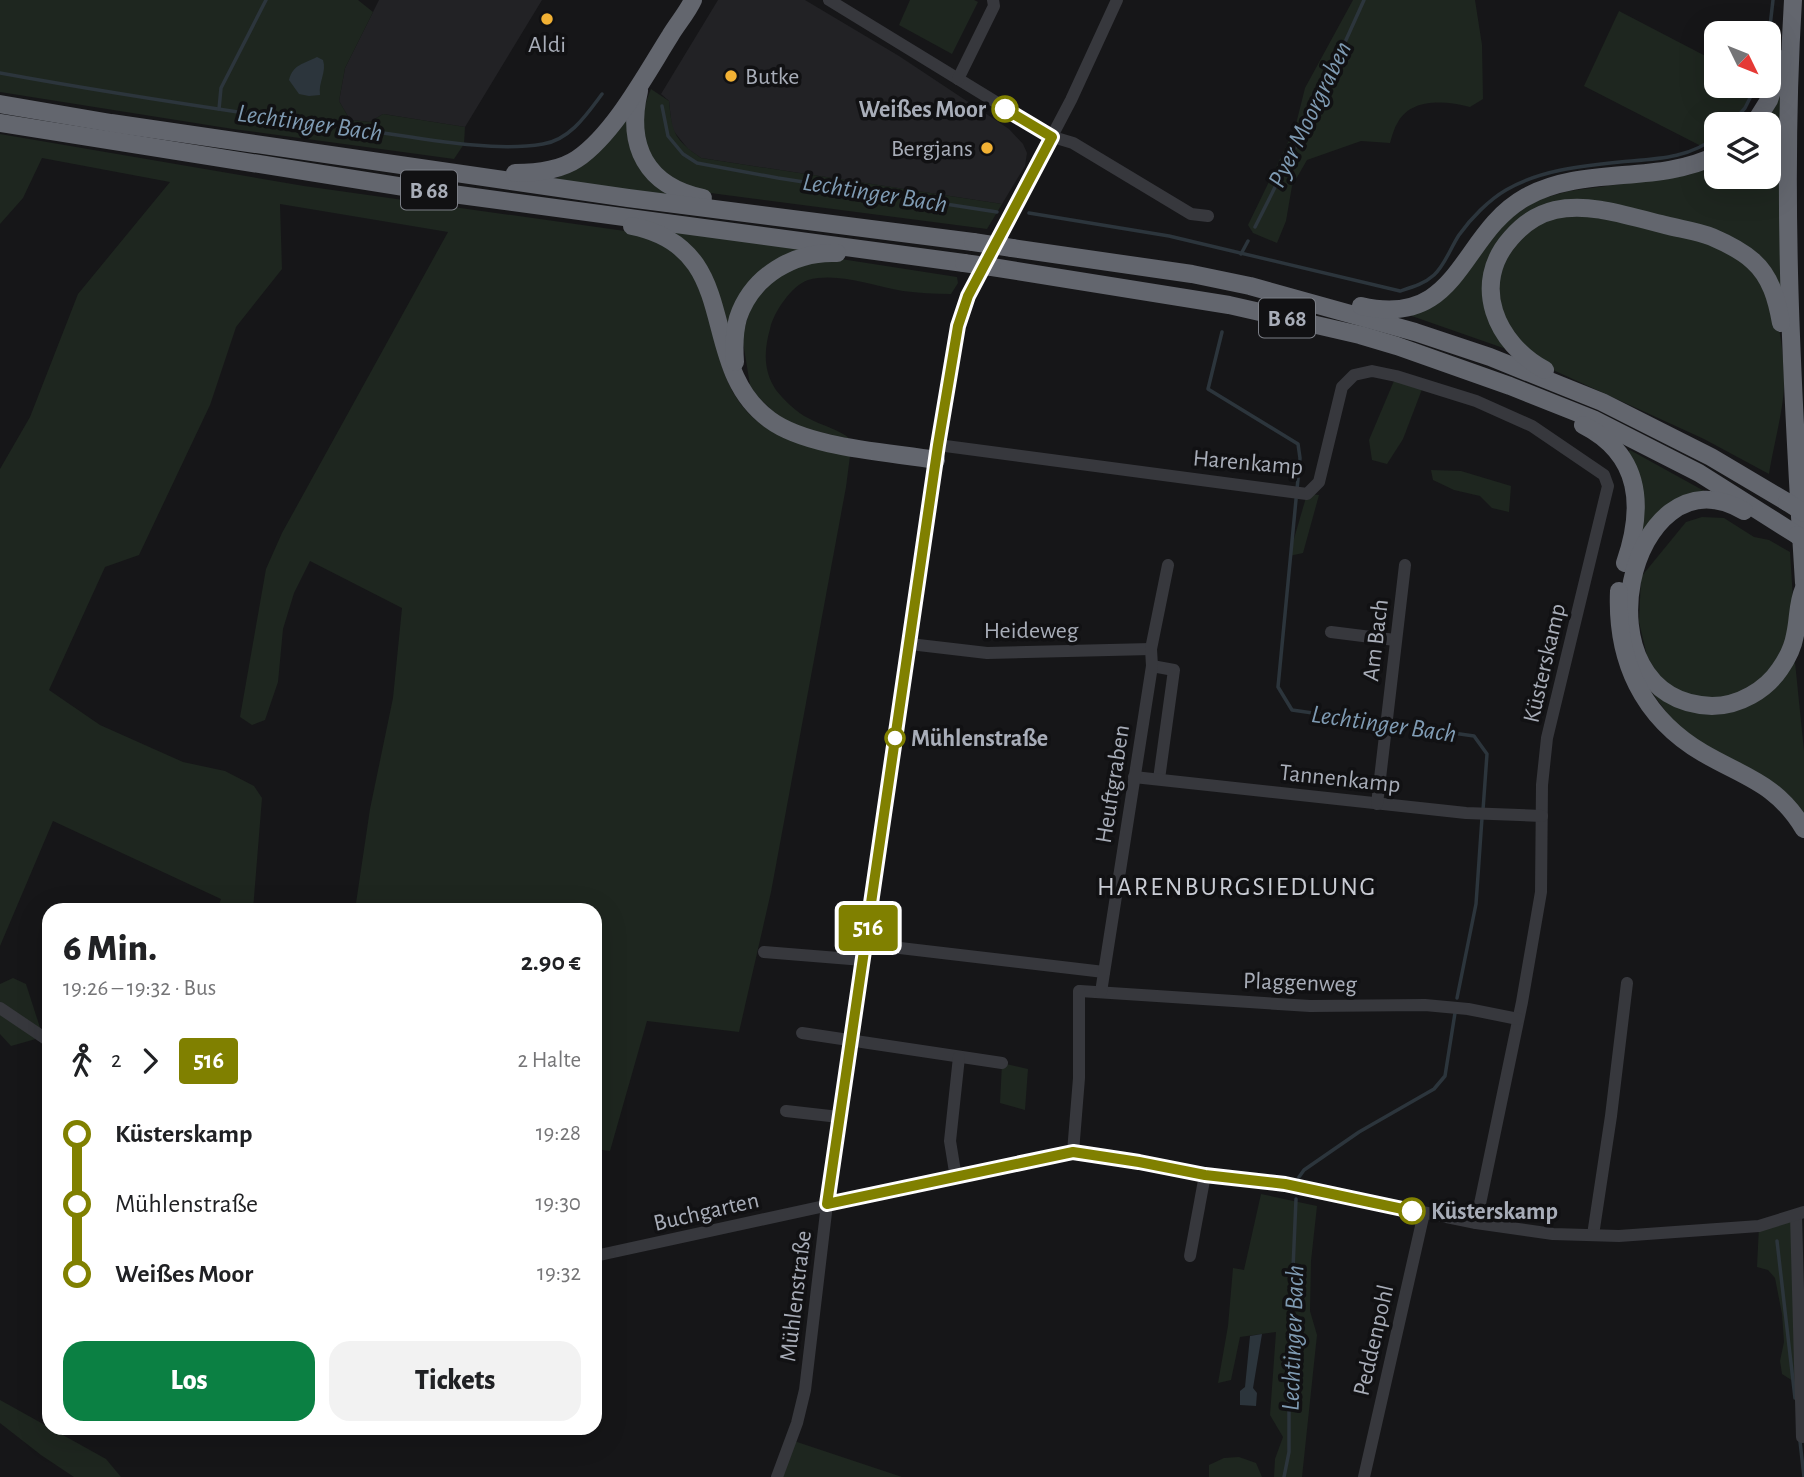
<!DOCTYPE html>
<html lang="de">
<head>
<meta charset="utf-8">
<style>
  :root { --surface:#fff; --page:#f2f2f2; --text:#202124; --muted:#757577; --accent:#0b8043 }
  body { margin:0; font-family:"Alegreya Sans",sans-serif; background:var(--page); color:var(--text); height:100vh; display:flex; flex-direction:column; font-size:26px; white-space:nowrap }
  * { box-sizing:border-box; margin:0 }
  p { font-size:23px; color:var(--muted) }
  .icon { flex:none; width:38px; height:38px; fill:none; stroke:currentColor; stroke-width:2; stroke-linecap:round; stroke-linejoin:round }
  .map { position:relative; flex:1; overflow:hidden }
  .panel { position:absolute; left:42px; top:903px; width:560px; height:532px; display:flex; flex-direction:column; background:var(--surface); border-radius:21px; box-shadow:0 7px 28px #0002 }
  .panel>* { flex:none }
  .badge { padding:0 14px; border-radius:5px; font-size:24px; line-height:46px }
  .needle { width:46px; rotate:133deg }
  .fabs { position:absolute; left:1704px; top:21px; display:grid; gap:14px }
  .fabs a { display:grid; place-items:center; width:77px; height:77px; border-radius:14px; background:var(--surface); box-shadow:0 7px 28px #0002; font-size:35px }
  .map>.badge { position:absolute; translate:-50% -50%; box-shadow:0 0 0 4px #fff }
  .legs { display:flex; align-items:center; gap:10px; height:77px; padding:0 21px; font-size:23px }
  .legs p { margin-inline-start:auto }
  .summary { display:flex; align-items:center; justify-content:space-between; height:119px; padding:0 21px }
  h1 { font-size:38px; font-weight:800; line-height:52px }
  .action { display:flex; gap:14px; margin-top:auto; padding:14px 21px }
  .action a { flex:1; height:80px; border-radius:21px; background:var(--accent); color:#fff; font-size:28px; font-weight:800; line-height:80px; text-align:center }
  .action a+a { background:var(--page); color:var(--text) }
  ul { padding:0 21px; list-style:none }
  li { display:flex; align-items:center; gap:24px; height:70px; font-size:26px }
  li i { display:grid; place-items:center; width:10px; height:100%; margin:0 9px; background:currentColor }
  li i::after { content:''; width:18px; height:18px; margin:-9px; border:5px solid; border-radius:50%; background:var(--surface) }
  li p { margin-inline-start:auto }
  li:first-child i { background:linear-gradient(#0000 50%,currentColor 0) }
  li:last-child i { background:linear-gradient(currentColor 50%,#0000 0) }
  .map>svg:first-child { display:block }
</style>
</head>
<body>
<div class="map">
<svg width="1804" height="1477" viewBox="0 0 1804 1477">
  <rect width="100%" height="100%" fill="#161618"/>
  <g fill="#222225">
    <polygon points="379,0 542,0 465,127 383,114 370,122 350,120 339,101 345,68"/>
    <polygon points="718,0 805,0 899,56 1009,129 1023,144 1027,153 1025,166 1002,204 701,158 688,149 672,129 669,101 661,94"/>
  </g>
  <g fill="#1e261f">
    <polygon points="0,0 358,0 373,12 345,68 339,101 350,120 370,122 383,114 465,127 464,144 454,159 233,129 0,92"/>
    <polygon points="910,0 974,0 978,2 952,54 899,25"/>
    <path d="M 1353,0 L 1475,0 L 1482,45 L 1483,99 L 1470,107 C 1447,101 1412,97 1398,122 C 1394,128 1392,136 1390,143 L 1361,141 L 1307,160 L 1292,186 L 1286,221 L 1277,243 L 1253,233 L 1248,225 L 1295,128 L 1305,88 Z"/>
    <polygon points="1619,11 1717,62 1717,86 1756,86 1745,108 1731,124 1717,124 1717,136 1701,146 1584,86"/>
    <polygon points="1781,88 1781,292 1749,251 1549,207 1492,258 1509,350 1406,314 1500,225 1537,200 1569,191 1689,175 1717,164 1717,177 1769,177 1769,124 1762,124"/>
    <path d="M 651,89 L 669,101 C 672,133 674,139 701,158 L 1002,204 L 987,229 L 695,191 C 648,174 631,134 651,89 Z"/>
    <path d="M 628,113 C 625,154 639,170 669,195 L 552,180 L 583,166 Z"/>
    <path d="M 0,134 L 304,186 L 632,232 C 655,241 674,249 691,268 C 701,279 709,309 712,323 C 716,340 719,359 725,375 C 747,433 796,445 850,456 L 846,487 L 771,892 L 739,1032 L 647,1021 L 610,1151 L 595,1149 L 595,910 L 355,910 L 370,809 L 393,698 L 402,608 L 310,561 L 294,593 L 283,629 L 278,682 L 265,720 L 252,725 L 240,717 L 266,569 L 282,533 L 448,232 L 280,204 L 282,269 L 236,327 L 210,405 L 139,555 L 105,567 L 49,690 L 100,725 L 183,762 L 225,771 L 254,786 L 262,798 L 253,910 L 217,910 L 221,899 L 53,821 L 0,946 L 0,469 L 30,417 L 78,294 L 170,182 L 42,158 L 23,198 L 0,224 Z"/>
    <path d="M 1585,216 C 1624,223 1721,237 1749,263 C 1777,290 1784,346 1784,384 C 1784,408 1773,448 1769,474 L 1704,439 L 1540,364 L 1515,343 L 1495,298 L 1499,274 L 1518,238 L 1537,225 L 1559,217 Z"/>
    <polygon points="665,230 804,249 725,331"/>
    <path d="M 841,259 L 957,277 L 958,283 L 951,294 C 935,294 918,293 903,291 C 873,286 838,272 808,280 C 792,285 773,313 770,329 C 764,350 763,371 776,390 C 783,399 797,413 808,418 C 820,425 841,430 850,439 L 807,429 L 781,419 L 756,395 L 750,385 L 742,336 L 752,304 L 778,276 L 804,264 Z"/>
    <polygon points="1396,376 1424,384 1403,439 1387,464 1372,460 1369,440"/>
    <polygon points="1630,450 1706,492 1667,507 1652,521 1635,551 1627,453"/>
    <polygon points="1431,470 1461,471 1511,486 1509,512 1492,508 1480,496 1454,490 1433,480"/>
    <polygon points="1307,494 1319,495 1303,553 1289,556"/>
    <polygon points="1702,517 1724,518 1754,537 1769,540 1790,552 1793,599 1785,647 1767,674 1745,692 1712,700 1686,694 1662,681 1647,656 1639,622 1641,577 1686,522"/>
    <path d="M 1795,662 L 1804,751 L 1804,817 L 1675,724 L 1643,680 C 1692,734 1758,722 1795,662 Z"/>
    <polygon points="13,978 26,984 43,1037 11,1046 0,1034 0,984"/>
    <polygon points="1002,1063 1028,1069 1025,1110 1000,1103"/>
    <polygon points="1261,1194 1317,1206 1311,1261 1310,1311 1317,1335 1302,1477 1274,1477 1275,1459 1283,1437 1270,1415 1276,1332 1240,1337 1231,1380 1218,1383 1228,1326 1233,1268 1244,1270"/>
    <polygon points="1796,1215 1799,1427 1793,1381 1782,1374 1780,1361 1784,1342 1782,1314 1775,1278 1768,1270 1757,1267 1759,1226"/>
    <polygon points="0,1400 106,1459 121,1477 74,1477 41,1455 0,1423"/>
    <polygon points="791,1440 902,1477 777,1477"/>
    <polygon points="1239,1457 1256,1463 1262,1477 1209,1477 1209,1465 1224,1458"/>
  </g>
  <g fill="#2c353c">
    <path d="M 317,57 L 323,60 C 327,72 318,82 320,95 L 309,96 L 299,94 L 289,80 C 293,64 304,64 317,57 Z"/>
    <polygon points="1262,1334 1253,1388 1257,1393 1256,1406 1240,1405 1240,1391 1245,1387 1250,1336"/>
  </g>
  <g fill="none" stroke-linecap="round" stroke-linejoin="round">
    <g stroke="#2c353c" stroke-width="3.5">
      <polyline points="1769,35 1773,0"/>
      <path d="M 0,73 C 120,95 241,113 363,130 C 417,137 490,153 543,144 C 570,140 587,114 602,94"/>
      <polyline points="662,106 668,136 683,154 697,163 778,178 997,212"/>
      <polyline points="219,109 221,88 266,0"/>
      <polyline points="1731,124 1745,108 1756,86"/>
      <path d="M 1029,213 L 1169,236 L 1400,291 C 1413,287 1424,284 1434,275 C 1445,265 1451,247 1459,235 C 1471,218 1489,200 1506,190 C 1540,170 1582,166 1620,162 C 1655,159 1689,159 1717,136"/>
      <polyline points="1255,227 1319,100 1364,0"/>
      <polyline points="1241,254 1248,241"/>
      <polyline points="1222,332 1208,389 1298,444 1300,458 1278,687 1292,710 1382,723"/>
      <polyline points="1390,724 1474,736 1487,754 1483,810"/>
      <polyline points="1457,998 1476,904 1482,818"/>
      <polyline points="1299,1177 1304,1170 1359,1132 1434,1089 1445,1076 1455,1013"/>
      <polyline points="1777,1241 1795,1398"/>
      <polyline points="1800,1441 1804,1477"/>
      <polyline points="1284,1477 1289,1452 1289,1361 1296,1199"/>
    </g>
    <g stroke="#37383d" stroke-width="12">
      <polyline points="829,0 1053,137 1073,143 1191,214 1208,216"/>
      <polyline points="958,79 994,6 993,0"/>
      <polyline points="938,445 1307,494 1319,482 1342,387 1354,375 1372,371 1396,376 1476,401 1532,426 1604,475 1608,486 1547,738 1542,785 1541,892 1522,1002 1476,1223"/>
      <polyline points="1331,632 1395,640"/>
      <polyline points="910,644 987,653 1151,649"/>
      <polyline points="1152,666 1174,670 1159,779"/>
      <polyline points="1134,777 1466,813 1542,816"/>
      <polyline points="1377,804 1405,565"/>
      <polyline points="866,944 1104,972"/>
      <polyline points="764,952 863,960"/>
      <polyline points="1080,991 1310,1006 1425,1005 1468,1009 1518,1019"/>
      <polyline points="1101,992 1152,666 1151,649 1168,565"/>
      <polyline points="0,1008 49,1041"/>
      <polyline points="802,1033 1002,1063"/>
      <polyline points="786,1111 839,1117"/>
      <polyline points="1073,1152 1079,1078 1079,991"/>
      <polyline points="956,1178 950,1141 959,1057"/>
      <polyline points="1796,1215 1802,1437"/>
      <polyline points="1593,1235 1611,1116 1627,983"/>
      <polyline points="595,1256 1073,1152 1205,1175 1285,1184 1476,1223 1553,1234 1619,1236 1759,1226 1804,1212"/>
      <polyline points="1190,1256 1205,1175"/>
      <polyline points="777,1477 797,1423 805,1390 827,1204 938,445 958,326 968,296 1071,100 1117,0"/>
      <polyline points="1364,1477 1424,1213"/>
    </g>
    <g stroke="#63666e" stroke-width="18">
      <path d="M 1793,0 C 1781,195 1792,389 1804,583"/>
      <path d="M 639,91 C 626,146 646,186 703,198"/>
      <polyline points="0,104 111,123 628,198 973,242"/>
      <polyline points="0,123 423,190 964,263"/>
      <polyline points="1754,124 1769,100 1783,59"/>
      <path d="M 515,173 C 536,173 559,171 577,159 C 614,134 646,74 670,36 C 677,24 687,13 693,0"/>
      <path d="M 632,226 C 746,249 694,365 770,420 C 808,448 889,452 936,460"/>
      <polyline points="1012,248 1192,274 1250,286 1415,332 1490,357 1602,402 1711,457 1787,502"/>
      <polyline points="992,267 1229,305 1360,335 1397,346 1510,386 1593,419 1699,473 1797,535"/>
      <path d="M 1361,306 C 1461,329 1459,234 1526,197 C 1584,165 1657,185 1717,155"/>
      <path d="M 735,362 C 734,348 734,332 738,318 C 752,276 794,251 837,253"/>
      <path d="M 1545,370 C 1496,344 1470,284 1511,238 C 1523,224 1538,214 1555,210 C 1591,202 1631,217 1665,225 C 1680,229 1697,231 1712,237 C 1726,243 1741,250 1753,261 C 1771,277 1777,300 1781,323"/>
      <path d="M 1583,425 C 1642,455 1644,508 1625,563"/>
      <path d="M 1744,511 C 1629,443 1571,702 1712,706 C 1739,706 1766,690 1780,669 C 1787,659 1793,647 1795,635 C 1799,618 1797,604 1804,588"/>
      <path d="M 1619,591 C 1616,660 1642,717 1703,753 C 1746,778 1776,783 1804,829"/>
    </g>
    <g stroke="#63666e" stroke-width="18">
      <polyline points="973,242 1012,248"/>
      <polyline points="964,263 992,267"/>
      <polyline points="1787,502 1804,513"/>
      <polyline points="1797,535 1804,540"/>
    </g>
  </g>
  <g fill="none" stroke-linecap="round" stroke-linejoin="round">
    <g stroke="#fff" stroke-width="16">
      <polyline id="line-1" points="1005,109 1052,137 968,296 958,326 938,445 827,1204 1073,1152 1139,1162 1205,1175 1285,1184 1412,1211"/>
    </g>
    <use href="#line-1" stroke="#808000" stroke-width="10"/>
  </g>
  <g fill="#f2b134" stroke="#111113" stroke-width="2.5">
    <circle cx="547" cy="19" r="7"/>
    <circle cx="731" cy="76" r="7"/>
    <circle cx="987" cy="148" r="7"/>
  </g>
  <g fill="#fff" stroke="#808000" stroke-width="3.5">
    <circle cx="1005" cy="109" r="12"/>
    <circle cx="895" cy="738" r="9"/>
    <circle cx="1412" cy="1211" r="12"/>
  </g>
  <g text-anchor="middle" stroke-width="7" stroke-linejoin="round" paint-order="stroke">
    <g fill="#111113" stroke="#7b7e86" stroke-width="2">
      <rect x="401" y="170.5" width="56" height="39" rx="5"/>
      <rect x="1259" y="298.5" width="56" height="39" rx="5"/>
    </g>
    <g font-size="23" font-weight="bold" fill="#a8adb8">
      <text x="429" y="198">B 68</text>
      <text x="1287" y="326">B 68</text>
    </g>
    <g font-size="24" fill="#a8adb8" stroke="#111113">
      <text x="547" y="52">Aldi</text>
      <text x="745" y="84" text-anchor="start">Butke</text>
      <text x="973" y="156" text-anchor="end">Bergjans</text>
    </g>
    <g font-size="24" font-weight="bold" fill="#a8adb8" stroke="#111113" text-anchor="start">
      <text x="986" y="117" text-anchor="end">Weißes Moor</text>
      <text x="911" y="746">Mühlenstraße</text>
      <text x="1431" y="1219">Küsterskamp</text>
    </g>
    <g font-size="24" fill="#a8adb8" stroke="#111113">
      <text transform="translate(1248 462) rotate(5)" y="8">Harenkamp</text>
      <text x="1031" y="638">Heideweg</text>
      <text transform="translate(1375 640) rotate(-83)" y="8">Am Bach</text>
      <text transform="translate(1544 663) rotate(-77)" y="8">Küsterskamp</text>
      <text transform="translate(1340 778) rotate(6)" y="8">Tannenkamp</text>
      <text transform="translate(1112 784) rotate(-81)" y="8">Heuftgraben</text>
      <text transform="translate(1300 982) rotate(2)" y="8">Plaggenweg</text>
      <text transform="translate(706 1211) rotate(-13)" y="8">Buchgarten</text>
      <text transform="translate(795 1296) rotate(-83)" y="8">Mühlenstraße</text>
      <text transform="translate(1373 1340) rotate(-77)" y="8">Peddenpohl</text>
    </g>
    <g font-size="26" font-style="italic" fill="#7f9bb3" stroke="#111113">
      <text transform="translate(1309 114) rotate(-64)" y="9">Pyer Moorgraben</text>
      <text transform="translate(310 122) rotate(8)" y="9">Lechtinger Bach</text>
      <text transform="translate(875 192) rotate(9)" y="9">Lechtinger Bach</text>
      <text transform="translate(1384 723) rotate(8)" y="9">Lechtinger Bach</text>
      <text transform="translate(1292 1338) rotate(-88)" y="9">Lechtinger Bach</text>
    </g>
    <g font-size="26" letter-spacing="2" fill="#c9ccd4" stroke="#111113">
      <text x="1237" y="895">HARENBURGSIEDLUNG</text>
    </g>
  </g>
</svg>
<div class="fabs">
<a><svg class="needle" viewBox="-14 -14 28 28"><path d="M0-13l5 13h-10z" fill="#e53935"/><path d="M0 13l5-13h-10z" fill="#757577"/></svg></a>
<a><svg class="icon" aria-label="layers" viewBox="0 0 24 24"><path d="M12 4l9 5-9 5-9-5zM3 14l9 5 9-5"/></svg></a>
</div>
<b class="badge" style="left:868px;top:928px;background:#808000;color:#fff">516</b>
<section class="panel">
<div class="summary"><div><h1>6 Min.</h1><p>19:26 – 19:32 · Bus</p></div><b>2.90 €</b></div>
<div class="legs"><svg class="icon" aria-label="walk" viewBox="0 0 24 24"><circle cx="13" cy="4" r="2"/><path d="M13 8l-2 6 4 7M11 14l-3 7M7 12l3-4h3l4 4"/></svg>2<svg class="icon" aria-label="forward" viewBox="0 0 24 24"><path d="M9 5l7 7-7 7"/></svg><b class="badge" style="background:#808000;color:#fff">516</b><p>2 Halte</p></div>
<ul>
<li><i style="color:#808000"></i><b>Küsterskamp</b><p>19:28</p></li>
<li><i style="color:#808000"></i><span>Mühlenstraße</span><p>19:30</p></li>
<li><i style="color:#808000"></i><b>Weißes Moor</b><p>19:32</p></li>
</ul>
<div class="action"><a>Los</a><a>Tickets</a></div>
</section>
</div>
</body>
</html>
